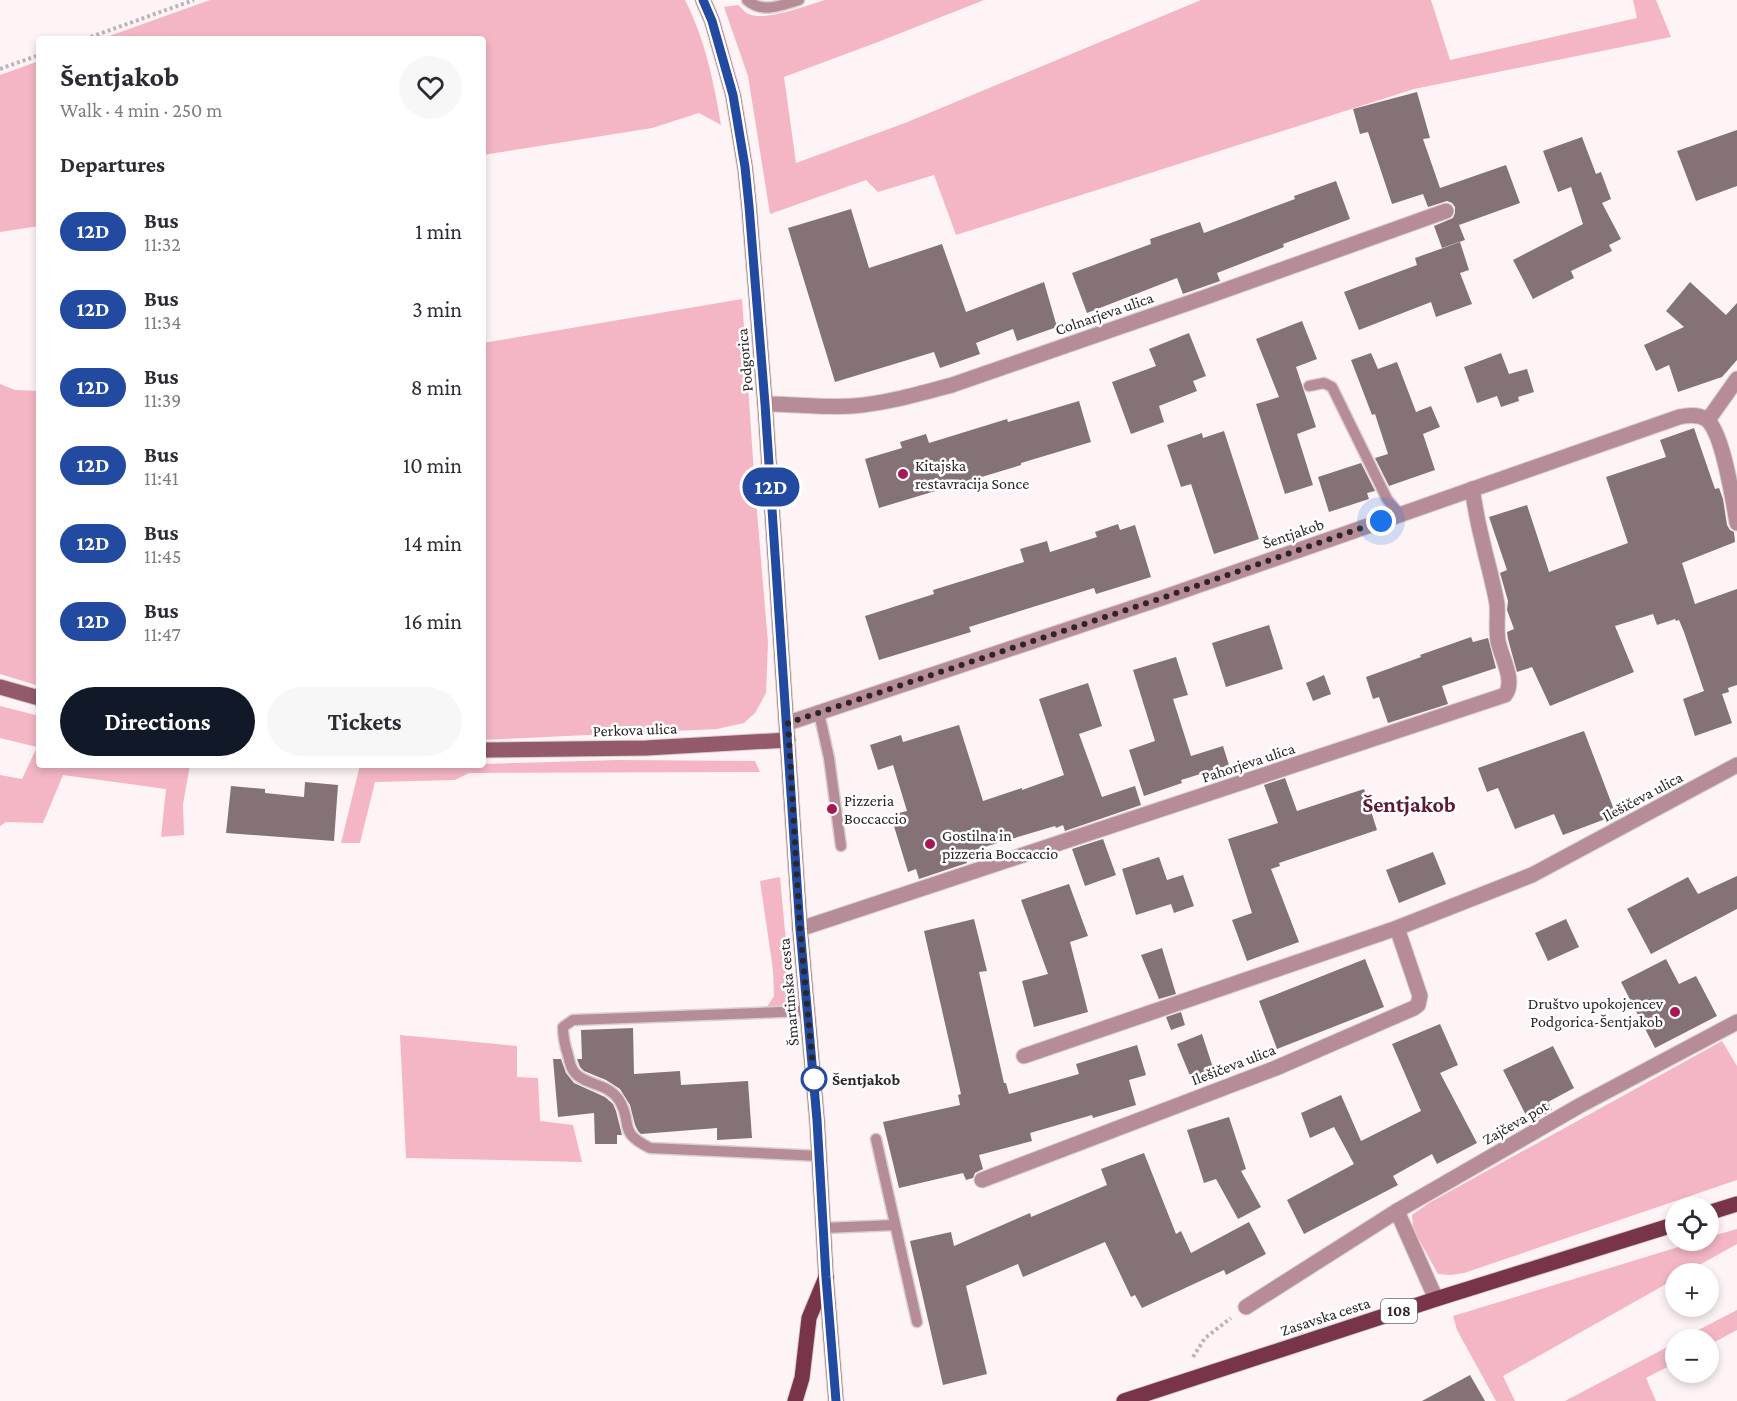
<!DOCTYPE html>
<html lang="en">
<head>
<meta charset="utf-8">
<style>
  :root { --surface:#fff; --page:#f7f7f7; --text:#2b2b33; --muted:#7c7c81; --accent:#111827 }
  body { margin:0; font-family:"Crimson Pro",serif; background:var(--page); color:var(--text); height:100vh; display:flex; flex-direction:column; font-size:22px; white-space:nowrap }
  * { box-sizing:border-box; margin:0 }
  p { font-size:20px; color:var(--muted) }
  .icon { flex:none; width:33px; height:33px; fill:none; stroke:currentColor; stroke-width:2; stroke-linecap:round; stroke-linejoin:round }
  .map { position:relative; flex:1; overflow:hidden }
  .panel { position:absolute; left:36px; top:36px; width:450px; height:732px; display:flex; flex-direction:column; background:var(--surface); border-radius:6px; box-shadow:0 3px 9px #0003 }
  .panel>* { flex:none }
  .badge { padding:0 12px; border-radius:20px; font-size:21px; line-height:39px }
  .tools { position:absolute; left:1665px; top:1197px; display:grid; gap:12px }
  .tools a { display:grid; place-items:center; width:54px; height:54px; border-radius:50%; background:var(--surface); box-shadow:0 3px 9px #0003; font-size:30px }
  .you { position:absolute; width:30px; height:30px; margin:-15px; border:4px solid #fff; border-radius:50%; background:#1a73e8; box-shadow:0 0 0 9px #1a73e833 }
  .map>.badge { position:absolute; translate:-50% -50%; box-shadow:0 0 0 3px #fff }
  h2 { padding:0 24px; font-size:22px; line-height:54px }
  .round { display:grid; place-items:center; flex:none; width:63px; height:63px; border-radius:32px; background:var(--page) }
  .head { display:flex; align-items:center; justify-content:space-between; height:102px; padding:0 24px }
  h1 { font-size:28px; font-weight:700; line-height:45px }
  .cta { display:flex; gap:12px; margin-top:auto; padding:12px 24px }
  .cta a { flex:1; height:69px; border-radius:36px; background:var(--accent); color:#fff; font-size:24px; font-weight:700; line-height:69px; text-align:center }
  .cta a+a { background:var(--page); color:var(--text) }
  ul { padding:0; list-style:none }
  li { display:flex; align-items:center; gap:18px; height:78px; padding:0 24px }
  li div { flex:1 }
  li b { display:block; font-size:22px }
  li em { font-style:normal }
  li .badge { min-width:66px; font-weight:700; text-align:center }
  .map>svg:first-child { display:block }
</style>
</head>
<body>
<div class="map">
<svg width="1737" height="1401" viewBox="0 0 1737 1401">
  <rect width="100%" height="100%" fill="#fef4f6"/>
  <g fill="#f4b6c5">
    <path d="M 210,0 L 685,0 C 705,39 714,83 721,125 L 699,113 L 652,128 L 483,155 L 483,39 L 101,39 Z"/>
    <path d="M 825,0 L 984,0 L 878,42 L 784,77 L 796,163 L 905,123 L 1201,0 L 1431,0 L 1450,60 L 1637,18 L 1633,0 L 1656,0 L 1671,37 L 1414,89 L 956,235 L 934,175 L 878,192 L 866,180 L 770,214 L 748,76 L 724,7 L 738,5 C 741,7 745,13 749,14 C 764,22 808,5 825,0 Z"/>
    <polygon points="39,61 39,226 0,232 0,75"/>
    <polygon points="742,299 755,488 768,643 766,693 755,713 744,723 717,729 483,740 483,343"/>
    <polygon points="0,384 15,390 39,391 39,686 0,674"/>
    <polygon points="0,706 39,716 39,765 190,765 183,804 184,835 161,837 166,789 63,775 43,823 6,822 0,826 0,775 22,779 37,747 0,738"/>
    <polygon points="618,760 755,761 760,772 469,773 455,780 375,782 360,843 341,843 360,765 483,765 483,764"/>
    <polygon points="780,877 791,997 785,1007 767,1007 774,996 773,970 760,881"/>
    <polygon points="400,1035 517,1046 517,1077 538,1078 540,1121 573,1125 582,1162 406,1158"/>
    <polygon points="1722,1041 1737,1066 1737,1180 1464,1273 1451,1275 1438,1274 1413,1229 1412,1215 1429,1203"/>
    <polygon points="1737,1229 1737,1244 1685,1273 1676,1274 1675,1279 1503,1376 1515,1401 1496,1401 1457,1330 1453,1316 1698,1241 1708,1240 1709,1237"/>
    <polygon points="1737,1310 1737,1330 1709,1345 1708,1340 1681,1339"/>
    <polygon points="1675,1343 1675,1363 1646,1378 1656,1401 1565,1401"/>
  </g>
  <g fill="#857276">
    <polygon points="1417,92 1430,138 1423,139 1440,188 1506,165 1520,203 1459,225 1465,240 1442,248 1434,226 1453,218 1455,213 1455,207 1452,203 1447,201 1428,207 1423,194 1392,204 1368,132 1360,134 1353,109"/>
    <polygon points="1737,130 1737,186 1696,201 1677,151"/>
    <polygon points="1582,137 1596,174 1601,172 1611,199 1602,203 1621,239 1609,245 1612,251 1571,271 1574,278 1533,299 1513,260 1583,224 1571,187 1558,192 1543,151"/>
    <polygon points="1336,181 1350,219 1283,244 1284,247 1217,273 1220,281 1183,294 1177,278 1087,313 1072,273 1151,244 1150,239 1200,222 1204,233 1295,199 1294,196"/>
    <polygon points="851,209 869,268 942,244 966,312 1044,282 1057,327 1017,341 1013,329 976,343 980,354 940,368 934,352 835,382 788,228"/>
    <polygon points="1460,242 1469,270 1460,273 1472,304 1436,317 1431,302 1359,330 1344,292 1417,265 1415,258"/>
    <polygon points="1690,282 1726,315 1737,303 1737,360 1722,377 1678,392 1669,365 1656,371 1644,345 1684,327 1666,311"/>
    <polygon points="1302,321 1317,359 1296,367 1316,427 1297,434 1313,485 1285,494 1256,404 1279,397 1256,339"/>
    <polygon points="1189,333 1206,376 1193,381 1197,391 1159,406 1164,422 1131,434 1112,382 1156,366 1149,349"/>
    <polygon points="1371,353 1378,369 1397,362 1416,412 1431,406 1440,427 1423,434 1435,470 1389,486 1375,458 1388,454 1375,414 1372,415 1351,360"/>
    <polygon points="1501,353 1509,374 1527,369 1534,392 1518,397 1519,401 1501,407 1497,396 1477,403 1464,367"/>
    <polygon points="1079,401 1091,442 1021,463 1021,465 879,508 865,459 902,448 900,442 926,434 929,443 1007,419 1008,422"/>
    <polygon points="1694,428 1715,489 1719,488 1723,499 1727,525 1730,530 1734,532 1735,542 1682,563 1695,604 1737,589 1737,685 1728,688 1729,692 1722,694 1732,723 1695,736 1683,699 1704,691 1684,632 1679,620 1676,621 1675,619 1657,625 1653,614 1615,626 1634,672 1550,706 1532,667 1517,672 1508,639 1507,632 1514,629 1507,610 1508,601 1500,573 1507,570 1489,517 1527,505 1549,572 1628,543 1606,477 1666,457 1660,440"/>
    <polygon points="1224,431 1259,539 1214,554 1191,484 1181,487 1167,445 1202,433 1203,438"/>
    <polygon points="1361,463 1375,491 1367,493 1369,499 1329,512 1318,477"/>
    <polygon points="1118,524 1120,530 1135,525 1151,577 1096,594 1094,588 969,627 971,632 879,660 865,616 934,594 933,590 1024,562 1020,549 1047,541 1050,552 1097,537 1095,532"/>
    <polygon points="1269,625 1283,669 1226,687 1212,643"/>
    <polygon points="1471,637 1473,642 1488,638 1496,668 1442,686 1448,704 1388,723 1379,697 1373,699 1366,677 1421,657 1420,655"/>
    <polygon points="1176,657 1188,695 1173,699 1191,756 1223,746 1229,765 1181,780 1182,783 1144,796 1129,750 1155,741 1133,670"/>
    <polygon points="1324,675 1331,694 1313,701 1306,683"/>
    <polygon points="1088,683 1102,726 1079,734 1102,797 1135,786 1141,805 1065,831 1063,825 1056,828 1055,826 964,853 967,863 919,879 916,869 908,872 893,823 901,820 899,813 907,811 893,765 878,770 870,745 901,735 903,742 959,725 983,801 1022,788 1022,790 1064,775 1039,699"/>
    <polygon points="1584,731 1616,815 1563,835 1554,814 1515,829 1498,788 1487,792 1478,768"/>
    <polygon points="1285,778 1297,811 1364,789 1377,830 1279,863 1280,866 1271,869 1299,942 1247,961 1232,920 1252,913 1228,839 1278,823 1264,785"/>
    <polygon points="305,782 338,785 334,841 226,833 231,786 265,789 265,793 304,797"/>
    <polygon points="1103,839 1116,875 1085,886 1072,849"/>
    <polygon points="1433,852 1446,884 1399,903 1386,870"/>
    <polygon points="1159,857 1167,880 1183,875 1194,906 1174,913 1171,904 1136,915 1122,869"/>
    <polygon points="1737,876 1737,909 1651,954 1627,909 1688,877 1698,894"/>
    <polygon points="1069,884 1088,936 1070,942 1088,1012 1034,1027 1022,981 1048,974 1021,900"/>
    <polygon points="974,919 987,971 979,972 1004,1083 1006,1083 1009,1094 1079,1074 1076,1064 1137,1045 1146,1075 1129,1080 1136,1105 1093,1118 1092,1115 1030,1133 1032,1141 979,1155 983,1169 975,1173 973,1178 966,1180 963,1173 899,1188 883,1122 960,1105 958,1095 961,1094 924,931"/>
    <polygon points="1566,919 1579,947 1548,961 1535,933"/>
    <polygon points="1162,948 1176,994 1159,999 1141,955"/>
    <polygon points="1365,959 1384,1007 1277,1049 1259,1001"/>
    <polygon points="1666,959 1679,984 1696,976 1717,1016 1655,1048 1621,982"/>
    <polygon points="1181,1012 1185,1025 1171,1030 1166,1017"/>
    <polygon points="1440,1024 1458,1065 1440,1073 1477,1143 1437,1164 1432,1154 1393,1176 1398,1185 1304,1234 1287,1200 1354,1164 1334,1127 1310,1138 1301,1113 1341,1095 1361,1141 1421,1111 1392,1044"/>
    <polygon points="633,1028 634,1074 680,1071 681,1085 748,1081 752,1138 717,1140 717,1128 641,1134 638,1131 635,1125 630,1105 620,1089 606,1080 584,1071 580,1067 577,1059 582,1059 581,1030"/>
    <polygon points="1202,1034 1215,1074 1193,1083 1177,1044"/>
    <polygon points="1553,1046 1574,1088 1548,1102 1552,1110 1530,1123 1503,1070"/>
    <polygon points="553,1059 561,1059 566,1073 574,1083 605,1097 613,1104 616,1111 622,1135 617,1135 617,1144 595,1144 594,1113 558,1117"/>
    <polygon points="1229,1117 1246,1169 1241,1171 1261,1207 1238,1219 1216,1179 1204,1183 1187,1130"/>
    <polygon points="1144,1153 1176,1234 1181,1231 1191,1253 1249,1222 1266,1254 1226,1275 1224,1270 1142,1308 1135,1295 1131,1297 1105,1242 1023,1277 1018,1264 966,1286 987,1374 943,1385 910,1241 951,1232 954,1246 1030,1213 1031,1217 1107,1185 1101,1169"/>
    <polygon points="1470,1375 1485,1401 1422,1401"/>
  </g>
  <g fill="none" stroke-linecap="round" stroke-linejoin="round">
    <g stroke="#d9cfd1" stroke-width="13">
      <g id="lane">
        <path d="M 747,0 C 762,14 782,5 799,0"/>
        <polyline points="1309,386 1324,383 1332,387 1387,499 1400,515"/>
        <polyline points="819,713 829,758 841,846"/>
        <path d="M 807,1011 L 573,1020 L 563,1027 C 563,1037 565,1046 568,1055 C 569,1060 571,1069 575,1073 C 585,1085 608,1083 619,1100 C 634,1124 616,1131 650,1148 L 820,1156"/>
        <polyline points="876,1139 917,1322"/>
        <polyline points="824,1228 895,1225"/>
      </g>
    </g>
    <g stroke="#d9cfd1" stroke-width="17">
      <g id="street">
        <path d="M 765,404 C 794,404 824,408 853,406 C 887,403 919,394 952,385 L 1203,298 L 1446,211"/>
        <polyline points="1708,420 1737,379"/>
        <path d="M 788,723 L 1162,598 L 1679,417 C 1688,415 1698,414 1706,419 C 1723,431 1733,501 1737,523"/>
        <path d="M 800,929 L 1505,695 C 1516,681 1501,657 1498,641 C 1496,629 1498,616 1497,604 C 1493,581 1486,558 1481,535 C 1477,520 1475,505 1472,489"/>
        <polyline points="1024,1056 1397,928 1532,875 1737,765"/>
        <polyline points="982,1180 1276,1068 1414,1008 1418,1005 1420,996 1397,928"/>
        <polyline points="1436,1299 1397,1211 1579,1106 1737,1022"/>
        <polyline points="1246,1307 1397,1211"/>
      </g>
    </g>
    <g stroke="#d9cfd1" stroke-width="17">
      <g id="secondary">
        <polyline points="703,0 712,21 733,95 745,167 749,206 765,404 800,929 817,1120 826,1277 836,1401"/>
        <polyline points="0,687 39,698"/>
        <polyline points="483,750 646,748 788,740"/>
      </g>
    </g>
    <g stroke="#d9cfd1" stroke-width="17">
      <g id="primary">
        <polyline points="1708,1213 1737,1204"/>
        <polyline points="795,1401 802,1378 809,1318 826,1277"/>
        <polyline points="1124,1401 1436,1299 1676,1224"/>
      </g>
    </g>
    <g stroke="#beb4b6" stroke-width="4" stroke-dasharray="3 3" stroke-linecap="butt">
      <polyline points="85,39 194,0"/>
      <polyline points="0,69 39,55"/>
      <polyline points="1193,1357 1205,1338 1231,1318"/>
    </g>
    <use href="#lane" stroke="#b68d96" stroke-width="10"/>
    <use href="#street" stroke="#b68d96" stroke-width="15"/>
    <use href="#secondary" stroke="#935a69" stroke-width="15"/>
    <use href="#primary" stroke="#783549" stroke-width="15"/>
  </g>
  <g fill="none" stroke-linecap="round" stroke-linejoin="round">
    <g stroke="#fff" stroke-width="14">
      <polyline id="line" points="703,0 712,21 733,95 745,167 749,206 765,404 800,929 817,1120 826,1277 836,1401"/>
    </g>
    <use href="#line" stroke="#224aa0" stroke-width="9"/>
    <polyline stroke="#2e2527" stroke-width="6" stroke-dasharray="0 10.8" points="814,1079 800,929 788,723 1162,598 1381,521"/>
  </g>
  <g fill="#a81754" stroke="#fff" stroke-width="2">
    <circle cx="903" cy="474" r="6"/>
    <circle cx="832" cy="809" r="6"/>
    <circle cx="930" cy="844" r="6"/>
    <circle cx="1675" cy="1012" r="6"/>
  </g>
  <circle fill="#fff" stroke="#224aa0" stroke-width="3" cx="814" cy="1079" r="12"/>
  <g text-anchor="middle" stroke-width="5" stroke-linejoin="round" paint-order="stroke">
    <rect fill="#fff" stroke="#6d6668" stroke-width="1.5" x="1381" y="1299" width="36" height="24" rx="4.5"/>
    <g font-size="15" font-weight="bold" fill="#2e2527">
      <text x="1399" y="1316">108</text>
    </g>
    <g font-size="16" fill="#2e2527" stroke="#fff">
      <text transform="translate(1104 313) rotate(-19)" y="6">Colnarjeva ulica</text>
      <text transform="translate(744 360) rotate(-95)" y="6">Podgorica</text>
      <text transform="translate(1293 533) rotate(-19)" y="6">Šentjakob</text>
      <text transform="translate(635 729) rotate(-2)" y="6">Perkova ulica</text>
      <text transform="translate(1248 762) rotate(-18)" y="6">Pahorjeva ulica</text>
      <text transform="translate(1642 796) rotate(-28)" y="6">Ilešičeva ulica</text>
      <text transform="translate(788 992) rotate(-95)" y="6">Šmartinska cesta</text>
      <text transform="translate(1233 1064) rotate(-21)" y="6">Ilešičeva ulica</text>
      <text transform="translate(1515 1122) rotate(-30)" y="6">Zajčeva pot</text>
      <text transform="translate(1325 1316) rotate(-18)" y="6">Zasavska cesta</text>
    </g>
    <g font-size="16" fill="#2e2527" stroke="#fff" text-anchor="start">
      <text x="915" y="471">Kitajska<tspan x="915" dy="18">restavracija Sonce</tspan></text>
      <text x="844" y="806">Pizzeria<tspan x="844" dy="18">Boccaccio</tspan></text>
      <text x="942" y="841">Gostilna in<tspan x="942" dy="18">pizzeria Boccaccio</tspan></text>
      <text x="1663" y="1009" text-anchor="end">Društvo upokojencev<tspan x="1663" dy="18">Podgorica-Šentjakob</tspan></text>
    </g>
    <g font-size="16" font-weight="bold" fill="#2e2527" stroke="#fff" text-anchor="start">
      <text x="832" y="1085">Šentjakob</text>
    </g>
    <g font-size="22" font-weight="bold" fill="#5d1a31" stroke="#fff">
      <text x="1409" y="812">Šentjakob</text>
    </g>
  </g>
</svg>
<div class="tools">
<a><svg class="icon" aria-label="locate" viewBox="0 0 24 24"><circle cx="12" cy="12" r="6"/><path d="M12 2v4M12 18v4M2 12h4M18 12h4"/></svg></a>
<a>+</a>
<a>−</a>
</div>
<div class="you" style="left:1381px;top:521px"></div>
<b class="badge" style="left:771px;top:487px;background:#224aa0;color:#fff">12D</b>
<section class="panel">
<div class="head"><div><h1>Šentjakob</h1><p>Walk · 4 min · 250 m</p></div><a class="round"><svg class="icon" aria-label="heart" viewBox="0 0 24 24"><path d="M12 20l-8-8c-3-5 5-10 8-4 3-6 11-1 8 4z"/></svg></a></div>
<h2>Departures</h2>
<ul>
<li><span class="badge" style="background:#224aa0;color:#fff">12D</span><div><b>Bus</b><p>11:32</p></div><em>1 min</em></li>
<li><span class="badge" style="background:#224aa0;color:#fff">12D</span><div><b>Bus</b><p>11:34</p></div><em>3 min</em></li>
<li><span class="badge" style="background:#224aa0;color:#fff">12D</span><div><b>Bus</b><p>11:39</p></div><em>8 min</em></li>
<li><span class="badge" style="background:#224aa0;color:#fff">12D</span><div><b>Bus</b><p>11:41</p></div><em>10 min</em></li>
<li><span class="badge" style="background:#224aa0;color:#fff">12D</span><div><b>Bus</b><p>11:45</p></div><em>14 min</em></li>
<li><span class="badge" style="background:#224aa0;color:#fff">12D</span><div><b>Bus</b><p>11:47</p></div><em>16 min</em></li>
</ul>
<div class="cta"><a>Directions</a><a>Tickets</a></div>
</section>
</div>
</body>
</html>
